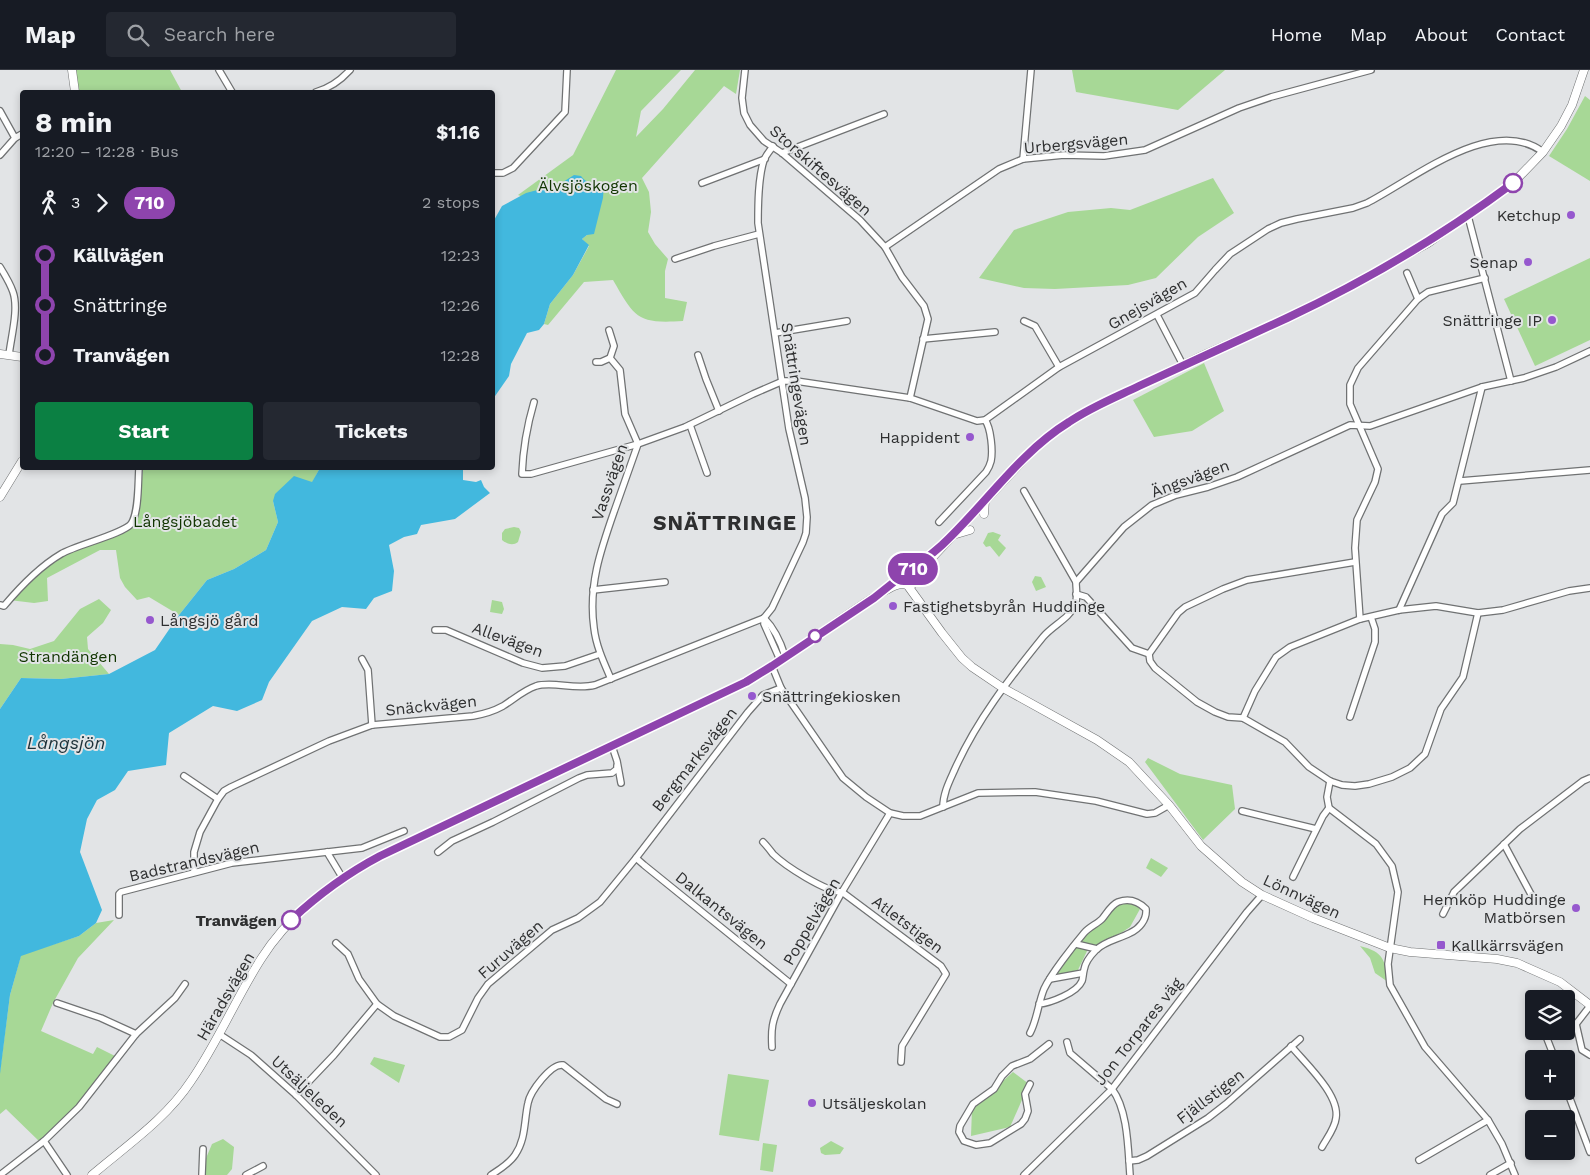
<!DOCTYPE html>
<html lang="en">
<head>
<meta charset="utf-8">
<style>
  :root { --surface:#171b24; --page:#242831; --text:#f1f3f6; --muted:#9ea1a6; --line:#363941; --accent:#0b8043 }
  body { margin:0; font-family:"Work Sans",sans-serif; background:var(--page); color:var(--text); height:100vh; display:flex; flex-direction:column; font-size:19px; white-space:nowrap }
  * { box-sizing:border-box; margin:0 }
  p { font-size:16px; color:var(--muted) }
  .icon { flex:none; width:28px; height:28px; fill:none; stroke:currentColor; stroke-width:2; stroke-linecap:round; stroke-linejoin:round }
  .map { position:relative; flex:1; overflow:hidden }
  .drawer { position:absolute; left:20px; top:20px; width:475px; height:380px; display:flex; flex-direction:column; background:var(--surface); border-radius:5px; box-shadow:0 2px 8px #0003 }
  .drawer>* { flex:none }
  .badge { padding:0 10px; border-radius:16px; font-size:18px; line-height:32px }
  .tools { position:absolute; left:1525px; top:920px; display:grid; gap:10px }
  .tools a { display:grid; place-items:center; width:50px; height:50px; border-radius:5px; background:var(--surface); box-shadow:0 2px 8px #0003; font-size:25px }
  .map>.badge { position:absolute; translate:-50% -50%; box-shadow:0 0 0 2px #fff }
  .legs { display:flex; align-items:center; gap:8px; height:55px; padding:0 15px; font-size:16px }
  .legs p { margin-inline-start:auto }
  .headline { display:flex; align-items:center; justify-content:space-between; height:85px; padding:0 15px }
  h1 { font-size:28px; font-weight:700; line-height:38px }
  .cta { display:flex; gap:10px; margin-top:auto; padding:10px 15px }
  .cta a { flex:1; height:58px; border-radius:5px; background:var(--accent); color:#fff; font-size:20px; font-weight:700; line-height:58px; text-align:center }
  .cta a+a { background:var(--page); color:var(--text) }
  ul { padding:0 15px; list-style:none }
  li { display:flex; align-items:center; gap:18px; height:50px; font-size:19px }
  li i { display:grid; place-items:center; width:8px; height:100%; margin:0 6px; background:currentColor }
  li i::after { content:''; width:12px; height:12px; margin:-6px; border:4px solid; border-radius:50%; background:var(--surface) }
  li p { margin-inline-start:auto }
  li:first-child i { background:linear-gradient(#0000 50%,currentColor 0) }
  li:last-child i { background:linear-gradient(currentColor 50%,#0000 0) }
  header { display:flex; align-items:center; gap:30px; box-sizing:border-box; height:70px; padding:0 25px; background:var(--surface); border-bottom:1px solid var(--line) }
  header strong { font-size:24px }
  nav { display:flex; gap:28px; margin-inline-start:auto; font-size:18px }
  .search { width:350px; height:45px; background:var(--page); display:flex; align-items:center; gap:12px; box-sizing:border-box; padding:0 18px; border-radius:5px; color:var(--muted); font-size:19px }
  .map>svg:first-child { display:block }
</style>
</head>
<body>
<header>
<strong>Map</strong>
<div class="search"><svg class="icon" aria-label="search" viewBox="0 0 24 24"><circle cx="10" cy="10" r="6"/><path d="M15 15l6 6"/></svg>Search here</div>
<nav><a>Home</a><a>Map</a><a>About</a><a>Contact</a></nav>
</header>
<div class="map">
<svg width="1590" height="1105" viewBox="0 0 1590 1105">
  <rect width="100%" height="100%" fill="#e2e4e6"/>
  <g fill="#a7d896">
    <polygon points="74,0 170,0 182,22 77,22"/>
    <path d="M 616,0 L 681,0 L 641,41 L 636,67 L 663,39 L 695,0 L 740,0 L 736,24 L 724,16 L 642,108 L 649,122 L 651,142 L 648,162 L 655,174 L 668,189 L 665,201 L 665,228 L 687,232 L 683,251 C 637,254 635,248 613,210 L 584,212 L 548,255 L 544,254 L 550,234 L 573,205 L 589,176 L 582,169 L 587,165 L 565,143 L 518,125 L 573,85 Z"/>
    <polygon points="1072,0 1225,0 1178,40 1076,22"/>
    <polygon points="1585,26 1590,30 1590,111 1549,86 1567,59"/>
    <polygon points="1213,108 1234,143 1198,167 1156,208 1128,215 1055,219 1024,218 979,208 1014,160 1068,142 1111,138 1130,140"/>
    <polygon points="1590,188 1590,270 1535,296 1504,229"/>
    <polygon points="1204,293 1224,341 1192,361 1154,367 1133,330"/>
    <polygon points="143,398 320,398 312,413 273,431 278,452 266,480 234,499 207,510 179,545 149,527 137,530 125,517 120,508 116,480 100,480 47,508 48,531 34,533 9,530 61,484 126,462 137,450 139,444"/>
    <path d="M 514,457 L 519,458 L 521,462 L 518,472 C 513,476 507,474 502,470 L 502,463 L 505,459 Z"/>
    <polygon points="993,462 1001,465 998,470 1006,478 999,487 990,476 986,477 983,473 988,463"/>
    <polygon points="1035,506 1041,507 1046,517 1036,521 1032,512"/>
    <polygon points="99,529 111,540 103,553 87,567 88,579 109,604 61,609 21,608 0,639 0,574 13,575 30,579 54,571 80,539"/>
    <polygon points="492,530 502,532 504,539 502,544 490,542"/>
    <polygon points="1148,688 1180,704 1232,715 1235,739 1203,770 1145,692"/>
    <polygon points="1151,788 1168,798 1161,807 1146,798"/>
    <polygon points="1133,833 1140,839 1130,857 1121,863 1102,871 1095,877 1080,872 1110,839 1119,834"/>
    <polygon points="114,850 78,888 53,933 41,961 93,984 97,977 117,987 79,1037 41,1073 6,1039 0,1044 0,1001 10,925 21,885 79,866 96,853"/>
    <path d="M 1360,876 C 1384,882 1385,890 1388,912 L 1375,903 L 1370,888 Z"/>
    <polygon points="1076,877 1088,879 1077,902 1056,906"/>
    <polygon points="374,987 405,995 399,1013 370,994"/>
    <polygon points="1013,1002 1029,1014 1010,1057 971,1066 972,1039"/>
    <polygon points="728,1004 769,1010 759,1071 719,1065"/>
    <polygon points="223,1069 234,1077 232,1099 227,1105 206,1105 204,1093 212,1074"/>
    <polygon points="831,1071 844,1078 840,1084 825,1085 821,1083 820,1078"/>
    <polygon points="763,1073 777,1075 773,1102 760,1100"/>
  </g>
  <g fill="#42b8de">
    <path d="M 574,105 L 581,106 C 586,113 596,116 604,114 L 603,128 L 594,164 L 587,165 L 582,169 L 589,175 L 573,205 L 550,234 L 544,254 L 539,260 L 527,263 L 511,294 L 509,306 L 493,329 L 493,152 L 502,136 L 526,123 L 560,114 Z"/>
    <polygon points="320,398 463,398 463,410 476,412 481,410 484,417 490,423 455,449 421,455 417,464 404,467 389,475 394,501 392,521 374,528 366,539 342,537 312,551 269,612 262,630 237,641 213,636 169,663 166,695 128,701 115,720 97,730 87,749 80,782 102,840 96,853 79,866 21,886 10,925 0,1004 0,639 21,608 61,609 109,604 155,580 179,545 207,510 234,499 266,480 278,452 273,431 275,424 294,406 312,412"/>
  </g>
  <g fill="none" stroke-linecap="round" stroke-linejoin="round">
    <g stroke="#707273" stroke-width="8">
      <g id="minor">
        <polyline points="219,0 232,22"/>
        <polyline points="745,0 742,28 744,43 750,55 764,71 782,83 860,150 885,177 902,207 924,236 928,249 910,328"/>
        <path d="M 316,22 C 330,18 340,11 350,0"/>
        <polyline points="0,41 15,68"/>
        <path d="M 773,76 C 770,81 766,85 764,90 C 758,108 758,135 758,153 L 789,359 L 805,428 L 807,447 L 806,463 L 803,472 L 772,538 L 764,548 L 764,554 L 780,590"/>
        <polyline points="782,83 884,44"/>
        <polyline points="0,85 15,68 22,64"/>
        <polyline points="1023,89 1031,0"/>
        <polyline points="492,103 503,103 513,98 565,42 567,0"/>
        <polyline points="702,113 765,89"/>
        <polyline points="1468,146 1511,311"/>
        <polyline points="885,177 999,99 1023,89 1064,85 1104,86 1145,80 1239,38 1271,27 1371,0"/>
        <polyline points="675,189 714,176 759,164"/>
        <path d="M 0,197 C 5,205 10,213 13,222 C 19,239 11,267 9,285"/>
        <polyline points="1407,203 1418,229"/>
        <polyline points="1157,245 1183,295"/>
        <polyline points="1024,251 1035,256 1059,297"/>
        <path d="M 609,260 L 614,276 L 610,288 L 620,300 L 625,344 L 638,374 C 630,396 623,417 615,439 C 601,479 588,515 594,558 C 596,576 604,593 611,609"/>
        <polyline points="775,263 847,251"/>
        <polyline points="923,269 995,262"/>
        <polyline points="698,285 706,309 719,341"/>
        <polyline points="596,292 601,292 610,288"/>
        <path d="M 534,332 C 527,356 523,379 522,404 L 531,404 L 638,374 L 685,357 L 753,324 L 783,311 L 796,311 L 910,328 L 977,351 L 985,350 L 1059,297 L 1195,223 L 1215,200 L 1230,184 L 1268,159 L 1281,153 L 1297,149 L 1353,138 L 1367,133 C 1414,109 1492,44 1543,82"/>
        <polyline points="690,355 707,403"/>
        <polyline points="1460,411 1590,400"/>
        <polyline points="1024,421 1076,512"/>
        <path d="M 939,452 L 986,402 C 988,399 990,395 991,391 C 993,381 991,358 985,350"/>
        <polyline points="593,520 665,512"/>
        <polyline points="1076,524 1086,527 1132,578 1149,584 1150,591 1155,598 1197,632 1215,642 1228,647 1243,648 1285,672 1309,697 1330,711 1342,715 1355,716 1369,714 1392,707 1410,698 1425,684 1441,639 1463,607 1478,543"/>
        <path d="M 0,535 L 4,536 C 20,517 39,497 61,484 C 76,475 123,464 131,454 C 139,443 138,412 139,398"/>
        <polyline points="1399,540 1442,444 1453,433 1482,317"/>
        <path d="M 764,548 C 774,558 781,573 785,586"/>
        <polyline points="1360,549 1355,478 1357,450 1375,412 1378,399 1350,334 1350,315 1358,298 1418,229 1428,222 1485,208"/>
        <polyline points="435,560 446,560 523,593 542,598 565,596 600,584"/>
        <polyline points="1149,584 1178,543 1185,537 1223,519 1247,510 1355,492"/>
        <polyline points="362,589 368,600 372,655"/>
        <polyline points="772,596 781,618 843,708 866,727 890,743 903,746 920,746 978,723 1035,722 1096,731 1147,744 1155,743 1169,735"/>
        <polyline points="1350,647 1375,572 1375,559 1371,547"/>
        <polyline points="1243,648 1255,621 1276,587 1290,577 1360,549 1399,540 1436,536 1478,543 1503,540 1569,521 1590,518"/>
        <polyline points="612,676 617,691 621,713"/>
        <polyline points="184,706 218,729"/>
        <polyline points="1330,711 1327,727 1329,738 1376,774 1392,796 1398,822 1388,894 1390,915 1425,977 1488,1050 1502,1074 1515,1105"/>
        <path d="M 943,737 C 943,724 949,712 954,701 C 976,651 1009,609 1043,567 C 1053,555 1069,549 1075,535 C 1078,528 1076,519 1076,512 L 1124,457 L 1152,435 L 1176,425 L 1208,417 L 1237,407 L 1350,355 L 1370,356 L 1482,317 L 1524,308 L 1556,297 L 1590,281"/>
        <polyline points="1242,741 1316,759"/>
        <path d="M 763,772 C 767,776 770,780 773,784 C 785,796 826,822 842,822 L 941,896 L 946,904 L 902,976 L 901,992"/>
        <polyline points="1504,774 1533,828"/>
        <polyline points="327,782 342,807"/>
        <polyline points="438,782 452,771 493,752 579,708 587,705 612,703 617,699 617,696"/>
        <polyline points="636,788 644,795 791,914"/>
        <path d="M 194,802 L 194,782 L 200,762 L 218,729 L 224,721 L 231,717 L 329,671 L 372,655 L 473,646 C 484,644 494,641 503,636 C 514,629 524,620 536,616 C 553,611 575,620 595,615 L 764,548"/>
        <polyline points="1293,807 1323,746 1329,738"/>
        <polyline points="1443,844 1454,822 1520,759 1583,711 1590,708"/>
        <polyline points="119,845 119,824 121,822 232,793 362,778 404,761"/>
        <polyline points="336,873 348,884 359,909 377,934"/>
        <polyline points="1076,874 1097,879"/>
        <polyline points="1050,909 1083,903"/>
        <polyline points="1531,925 1534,934"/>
        <polyline points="57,933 101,948 136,964"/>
        <polyline points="1590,936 1576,954 1582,980 1590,985"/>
        <polyline points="1544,961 1555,989"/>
        <path d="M 1030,963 C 1037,950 1038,934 1044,919 C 1051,904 1073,876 1084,863 C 1089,857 1097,854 1102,849 C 1107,843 1111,835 1118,832 C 1129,828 1138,831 1146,839 C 1147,850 1139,859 1130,863 C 1119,869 1105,871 1096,880 C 1091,885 1085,893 1084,900 C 1083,904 1083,908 1082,911 C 1077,923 1050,933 1039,934"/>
        <polyline points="219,964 251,985 296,1025 376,1105"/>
        <path d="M 1067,972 L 1070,983 L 1112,1019 C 1128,1040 1128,1079 1130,1105"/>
        <path d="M 1291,976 C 1306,994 1340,1025 1336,1048 C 1335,1058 1327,1068 1322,1077"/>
        <path d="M 772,977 C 771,959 772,951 780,934 L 842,822 L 890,743"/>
        <polyline points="1030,1014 1025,1024 1028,1041 1025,1049 1021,1054 990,1073 976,1075 964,1071 959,1062 960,1056 973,1034 994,1019 1002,1006 1012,996 1030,989 1049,974"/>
        <polyline points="1566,1018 1590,1082"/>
        <polyline points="296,1025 334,985 377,934 394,946 440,967 449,967 462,960 478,928 488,914 552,860 578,848 600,832 636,788 748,642 763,625 781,618"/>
        <polyline points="44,1071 67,1105"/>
        <polyline points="1419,1090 1488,1050"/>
        <polyline points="1129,1091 1138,1090 1147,1086 1208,1048 1226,1034 1300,969"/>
        <polyline points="0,1105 44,1071 79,1037 136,964 175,928 185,914"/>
        <polyline points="202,1105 203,1079"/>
        <polyline points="246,1105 263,1096"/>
        <path d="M 491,1105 C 500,1099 509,1094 515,1085 C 526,1069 524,1051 528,1033 C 530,1022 551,993 563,995 L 606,1029 L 617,1034"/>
        <polyline points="1024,1105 1112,1019 1247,842 1262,825"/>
        <polyline points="1490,1105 1511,1093"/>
      </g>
    </g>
    <g stroke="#707273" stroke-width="9">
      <g id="tertiary">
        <polyline points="72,0 75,22"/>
        <polyline points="0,284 22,287"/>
        <polyline points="0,427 22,391"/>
        <polyline points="984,444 985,430"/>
        <polyline points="953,465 970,460"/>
        <polyline points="889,516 899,508 899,503 904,498 911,498 917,504"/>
        <polyline points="908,516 942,563 962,588 972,597 1003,618 1097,670 1129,692 1169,735 1201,776 1242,812 1262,825 1313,848 1390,878 1410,882 1497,889 1517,893 1560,912 1590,935"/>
        <path d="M 92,1105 C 126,1076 166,1049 191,1011 C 218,972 236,928 261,889 C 290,843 333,811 380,786 L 745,612 C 789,587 829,556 871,529 C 878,525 894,514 902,514 C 906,514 909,517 913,514 C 917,511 917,508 917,504 L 1028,385 L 1045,369 L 1068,352 L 1094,337 L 1208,283 L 1287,248 L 1347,218 L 1428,173 L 1514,112 L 1543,82 L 1561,56 L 1572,35 L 1584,0"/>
      </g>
    </g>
    <use href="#minor" stroke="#fff" stroke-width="5.5"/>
    <use href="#tertiary" stroke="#fff" stroke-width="8"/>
  </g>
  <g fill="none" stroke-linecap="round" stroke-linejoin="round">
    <g stroke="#fff" stroke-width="11">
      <path id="line-1" d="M 291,850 C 320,823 346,804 380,786 L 746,612 L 772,596 L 874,528 L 899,508 C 899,499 906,495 913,499 C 923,491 933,483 942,475 C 985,435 1019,383 1069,352 C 1091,337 1116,327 1139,316 C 1188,293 1238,271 1287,248 C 1366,211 1442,166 1513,113"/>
    </g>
    <use href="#line-1" stroke="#8e44ad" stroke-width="8"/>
  </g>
  <g fill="#fff" stroke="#8e44ad" stroke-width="2.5">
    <circle cx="1513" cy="113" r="9"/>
    <circle cx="815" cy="566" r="6"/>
    <circle cx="291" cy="850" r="9"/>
  </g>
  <g fill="#9658ce" stroke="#e2e4e6" stroke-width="2">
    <circle cx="1571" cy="145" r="5"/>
    <circle cx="1528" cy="192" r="5"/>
    <circle cx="1552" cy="250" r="5"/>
    <circle cx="970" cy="367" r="5"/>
    <circle cx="893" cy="536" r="5"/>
    <circle cx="150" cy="550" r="5"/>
    <circle cx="752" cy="626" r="5"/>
    <circle cx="1576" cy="838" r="5"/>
    <rect x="1436" y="870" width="10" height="10" rx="2.5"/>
    <circle cx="812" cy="1033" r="5"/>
  </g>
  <g text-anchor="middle" stroke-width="4" stroke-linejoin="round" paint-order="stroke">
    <g font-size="16" fill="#2e2f30" stroke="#e2e4e6">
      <text transform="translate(1076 73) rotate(-5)" y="6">Urbergsvägen</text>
      <text transform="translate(821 100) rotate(41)" y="6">Storskiftesvägen</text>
      <text transform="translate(1147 233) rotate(-30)" y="6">Gnejsvägen</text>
      <text transform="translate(797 314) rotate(81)" y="6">Snättringevägen</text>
      <text transform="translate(1190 408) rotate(-20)" y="6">Ängsvägen</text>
      <text transform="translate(609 412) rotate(-71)" y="6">Vassvägen</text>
      <text transform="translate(508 569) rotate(20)" y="6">Allevägen</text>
      <text transform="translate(431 635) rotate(-6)" y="6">Snäckvägen</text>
      <text transform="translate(694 689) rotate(-52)" y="6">Bergmarksvägen</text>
      <text transform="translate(194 791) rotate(-13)" y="6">Badstrandsvägen</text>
      <text transform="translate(1302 826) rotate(25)" y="6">Lönnvägen</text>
      <text transform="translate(722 840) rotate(39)" y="6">Dalkantsvägen</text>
      <text transform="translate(811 851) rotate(-60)" y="6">Poppelvägen</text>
      <text transform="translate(908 854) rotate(37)" y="6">Atletstigen</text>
      <text transform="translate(510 879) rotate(-41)" y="6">Furuvägen</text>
      <text transform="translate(225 926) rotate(-60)" y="6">Häradsvägen</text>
      <text transform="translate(1138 961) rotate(-52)" y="6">Jon Torpares väg</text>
      <text transform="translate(310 1021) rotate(43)" y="6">Utsäljeleden</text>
      <text transform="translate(1210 1026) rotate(-37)" y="6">Fjällstigen</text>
    </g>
    <g font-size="16" fill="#113501" stroke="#e2e4e6">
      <text x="588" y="121">Älvsjöskogen</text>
      <text x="185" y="457">Långsjöbadet</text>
      <text x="68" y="592">Strandängen</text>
    </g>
    <g font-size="16" fill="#2e2f30" stroke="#e2e4e6" text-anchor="end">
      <text x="1561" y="151">Ketchup</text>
      <text x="1518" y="198">Senap</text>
      <text x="1542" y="256">Snättringe IP</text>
      <text x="960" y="373">Happident</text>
      <text x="903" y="542" text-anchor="start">Fastighetsbyrån Huddinge</text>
      <text x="160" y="556" text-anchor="start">Långsjö gård</text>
      <text x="762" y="632" text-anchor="start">Snättringekiosken</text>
      <text x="1566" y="835">Hemköp Huddinge<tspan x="1566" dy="18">Matbörsen</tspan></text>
      <text x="1451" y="881" text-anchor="start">Kallkärrsvägen</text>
      <text x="822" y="1039" text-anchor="start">Utsäljeskolan</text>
    </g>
    <g font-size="16" font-weight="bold" fill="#2e2f30" stroke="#e2e4e6" text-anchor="end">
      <text x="277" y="856">Tranvägen</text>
    </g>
    <g font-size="18" font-style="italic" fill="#1d3139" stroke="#e2e4e6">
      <text x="66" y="679">Långsjön</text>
    </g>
    <g font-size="21" font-weight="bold" letter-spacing="1" fill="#2e2f30" stroke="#e2e4e6">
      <text x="725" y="460">SNÄTTRINGE</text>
    </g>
  </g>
</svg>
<div class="tools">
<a><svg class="icon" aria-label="layers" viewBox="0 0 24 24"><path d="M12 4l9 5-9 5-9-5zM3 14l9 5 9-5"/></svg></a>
<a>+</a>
<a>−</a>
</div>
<b class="badge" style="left:913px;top:499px;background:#8e44ad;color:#fff">710</b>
<section class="drawer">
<div class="headline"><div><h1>8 min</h1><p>12:20 – 12:28 · Bus</p></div><b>$1.16</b></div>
<div class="legs"><svg class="icon" aria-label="walk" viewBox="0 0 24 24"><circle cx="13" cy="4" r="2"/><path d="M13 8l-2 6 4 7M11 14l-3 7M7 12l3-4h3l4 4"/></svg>3<svg class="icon" aria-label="forward" viewBox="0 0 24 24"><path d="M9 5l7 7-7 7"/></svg><b class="badge" style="background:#8e44ad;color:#fff">710</b><p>2 stops</p></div>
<ul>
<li><i style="color:#8e44ad"></i><b>Källvägen</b><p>12:23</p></li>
<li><i style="color:#8e44ad"></i><span>Snättringe</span><p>12:26</p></li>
<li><i style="color:#8e44ad"></i><b>Tranvägen</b><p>12:28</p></li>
</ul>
<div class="cta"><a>Start</a><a>Tickets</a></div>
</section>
</div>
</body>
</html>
